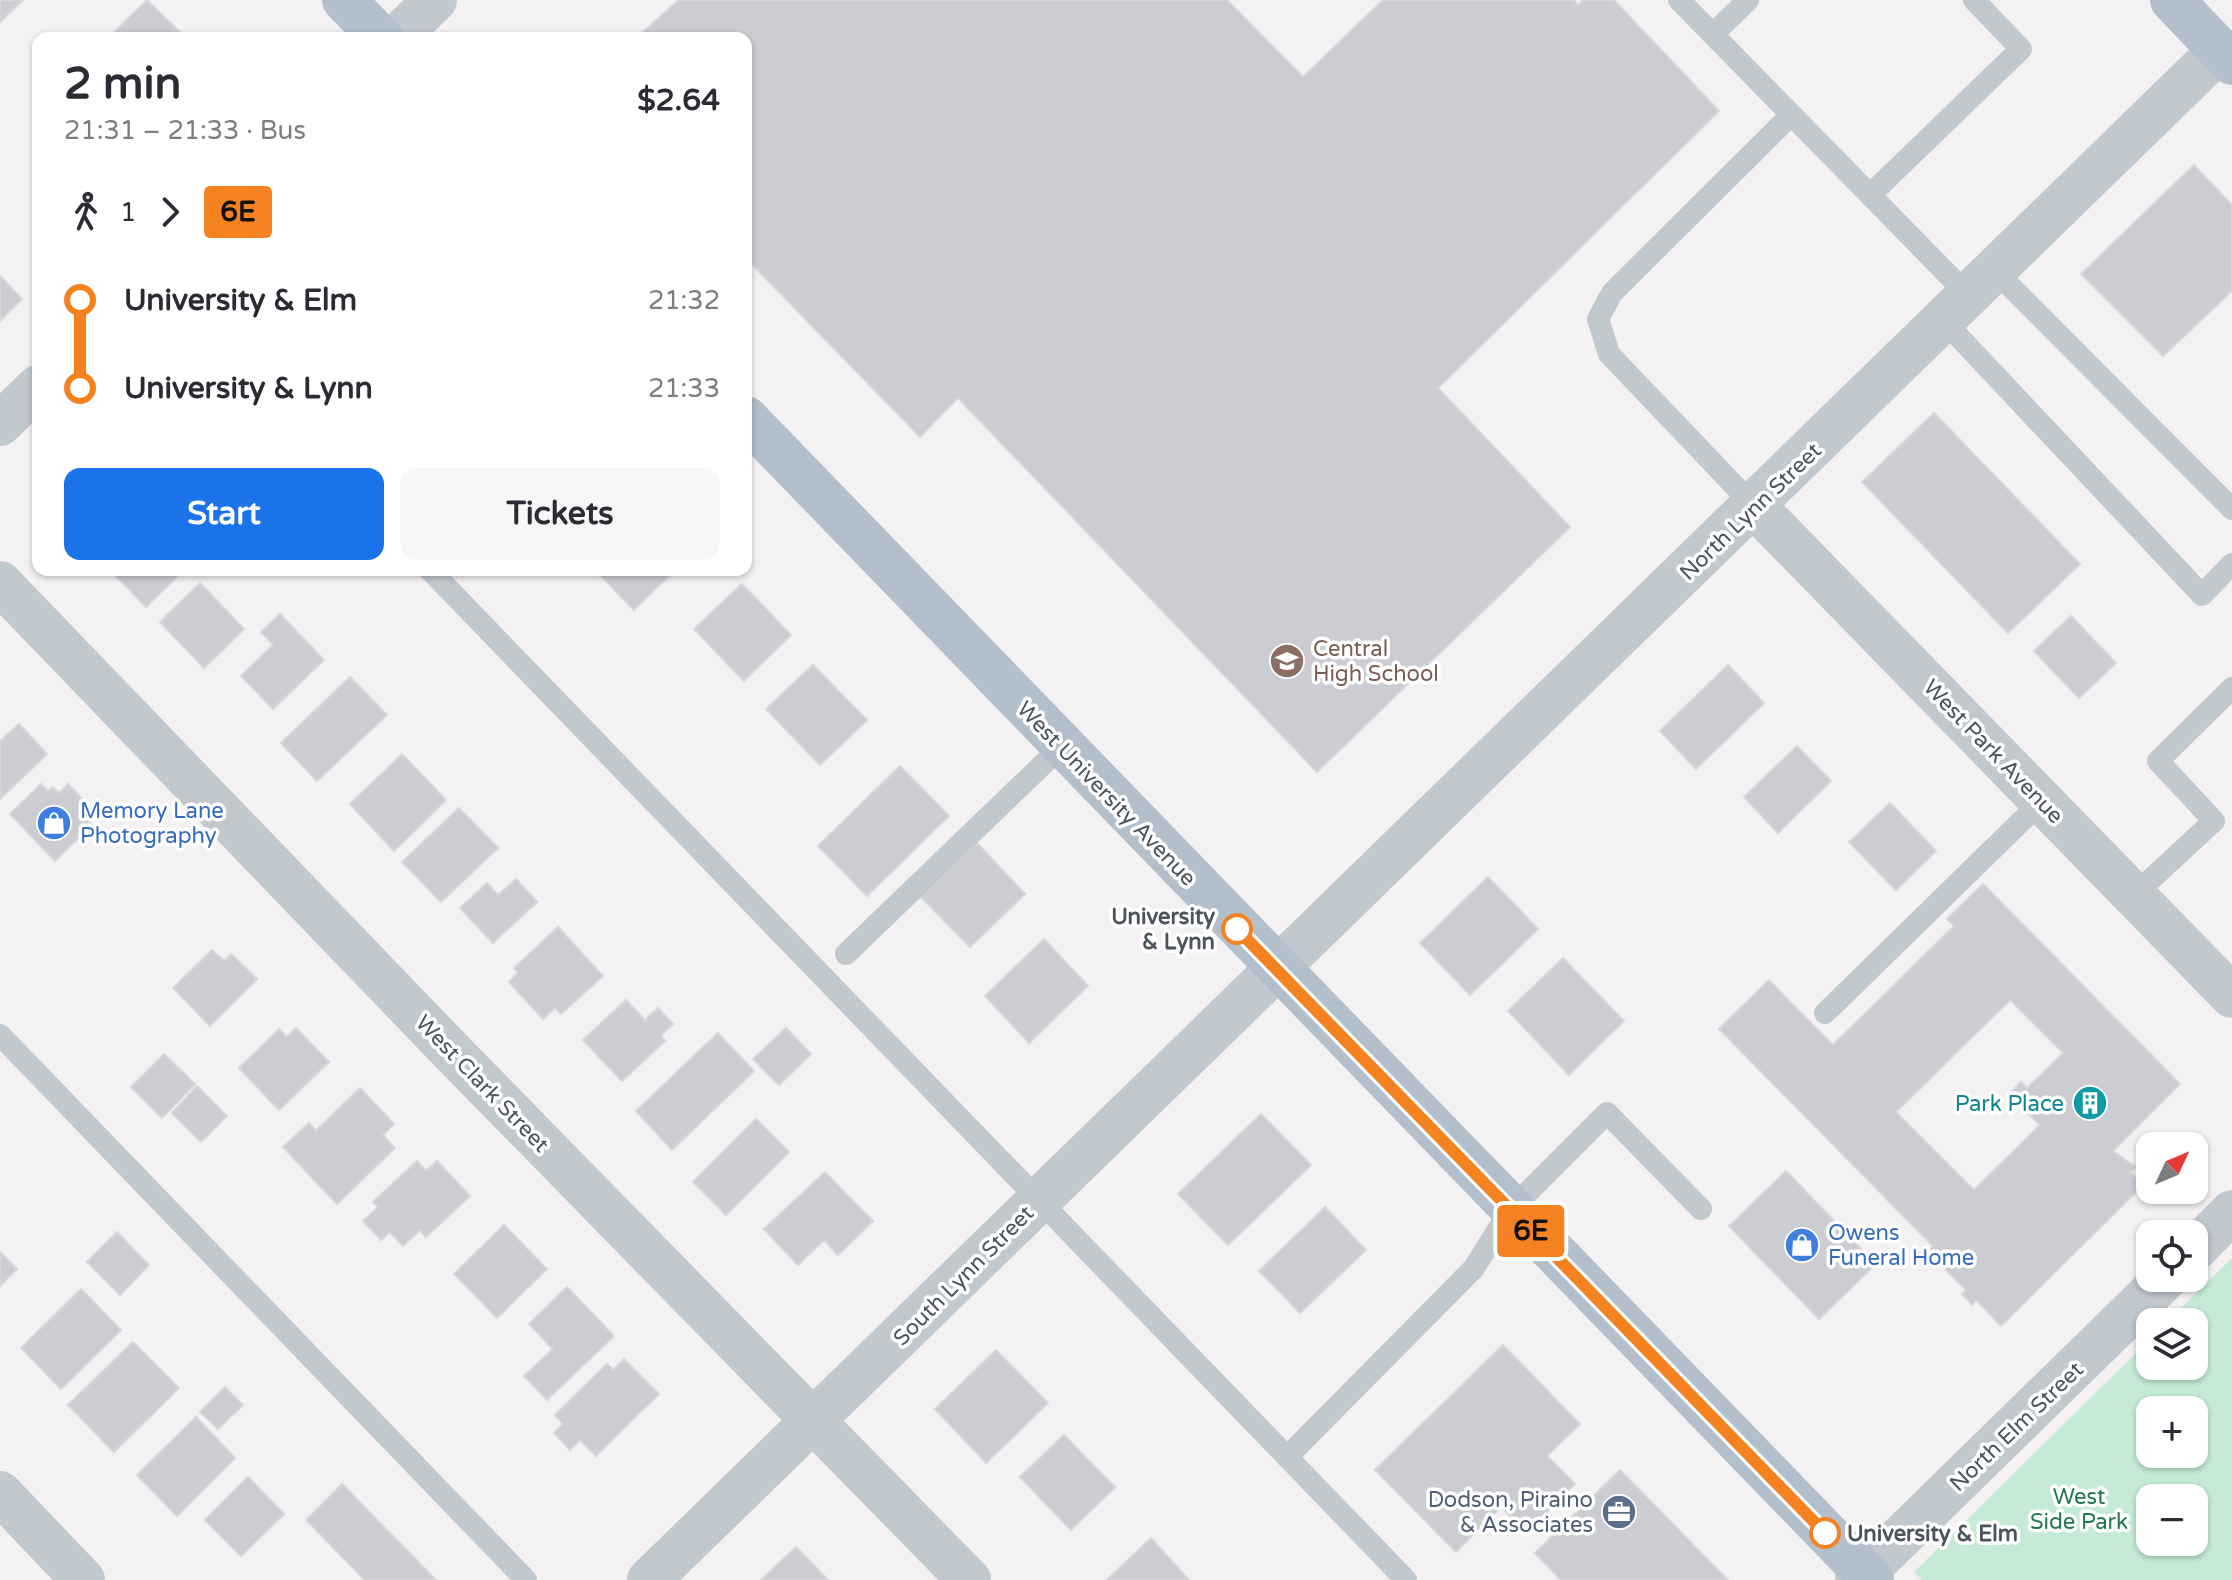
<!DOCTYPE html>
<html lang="en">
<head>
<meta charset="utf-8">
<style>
  :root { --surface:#fff; --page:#f7f7f7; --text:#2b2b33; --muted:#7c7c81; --accent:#1a73e8 }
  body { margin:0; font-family:"Varela Round",sans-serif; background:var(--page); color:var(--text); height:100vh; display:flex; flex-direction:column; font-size:30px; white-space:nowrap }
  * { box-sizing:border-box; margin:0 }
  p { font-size:26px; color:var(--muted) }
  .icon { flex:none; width:44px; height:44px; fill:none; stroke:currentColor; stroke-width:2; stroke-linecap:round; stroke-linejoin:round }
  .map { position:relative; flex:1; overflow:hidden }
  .sheet { position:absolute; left:32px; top:32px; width:720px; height:544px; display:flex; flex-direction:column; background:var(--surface); border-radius:16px; box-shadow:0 2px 6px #0004 }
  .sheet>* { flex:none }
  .badge { padding:0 16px; border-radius:6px; font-size:28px; line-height:52px }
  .needle { width:52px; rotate:46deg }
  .tools { position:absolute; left:2136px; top:1132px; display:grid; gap:16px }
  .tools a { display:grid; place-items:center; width:72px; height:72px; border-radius:16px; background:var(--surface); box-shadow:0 2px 6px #0004; font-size:40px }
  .map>.badge { position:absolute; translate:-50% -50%; box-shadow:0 0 0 4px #fff }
  .legs { display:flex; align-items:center; gap:12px; height:88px; padding:0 32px; font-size:26px }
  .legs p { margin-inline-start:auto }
  .headline { display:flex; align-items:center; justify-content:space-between; height:136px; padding:0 32px }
  h1 { font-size:44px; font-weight:700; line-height:60px }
  .cta { display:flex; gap:16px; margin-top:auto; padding:16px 32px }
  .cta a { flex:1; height:92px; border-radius:16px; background:var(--accent); color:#fff; font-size:32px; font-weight:700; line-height:92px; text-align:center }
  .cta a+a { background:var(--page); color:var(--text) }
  ul { padding:0 32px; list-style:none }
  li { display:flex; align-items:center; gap:28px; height:88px; font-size:30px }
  li i { display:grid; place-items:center; width:12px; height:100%; margin:0 10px; background:currentColor }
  li i::after { content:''; width:20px; height:20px; margin:-10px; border:6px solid; border-radius:50%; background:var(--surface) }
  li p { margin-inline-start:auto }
  li:first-child i { background:linear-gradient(#0000 50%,currentColor 0) }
  li:last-child i { background:linear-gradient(currentColor 50%,#0000 0) }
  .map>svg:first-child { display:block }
</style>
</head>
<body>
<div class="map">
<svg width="2232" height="1580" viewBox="0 0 2232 1580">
  <rect width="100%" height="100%" fill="#f3f1f1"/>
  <path fill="#c5ebd6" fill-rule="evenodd" d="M 2232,1258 L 2232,1580 L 1922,1580 L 1914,1572 L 2150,1339 L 2150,1366 L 2194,1366 L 2194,1322 L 2167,1322 ZM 2150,1410 L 2194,1410 L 2194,1454 L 2150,1454 ZM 2150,1498 L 2194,1498 L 2194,1542 L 2150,1542 Z"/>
  <g fill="#cccdd3" stroke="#d6d7dc" stroke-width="2" fill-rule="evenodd">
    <polygon points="0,0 23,0 0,22"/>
    <polygon points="147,0 186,38 108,38"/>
    <polygon points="679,0 1227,0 1303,77 1383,0 1574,0 1578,5 1583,0 1614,0 1719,111 1438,388 1570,527 1317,772 958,398 920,437 746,258 746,38 636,38"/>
    <polygon points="2194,165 2232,205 2232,291 2163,356 2081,274"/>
    <polygon points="0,276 22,299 0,321"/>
    <polygon points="1934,413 2080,564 2008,633 1862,482"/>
    <polygon points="110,570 184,570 146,607"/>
    <polygon points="595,570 675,570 634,610"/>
    <polygon points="200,583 244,629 204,668 160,622"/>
    <polygon points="742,584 791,635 744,681 694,629"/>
    <polygon points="280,614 324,660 273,709 241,676 273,645 261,632"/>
    <polygon points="2071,616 2116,663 2079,698 2034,651"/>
    <polygon points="813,665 867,720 820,765 766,709"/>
    <polygon points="1728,665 1764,703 1696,769 1660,731"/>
    <polygon points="350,677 387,715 317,781 281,743"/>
    <polygon points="19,724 47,754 0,799 0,741"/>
    <polygon points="1797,746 1831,781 1778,833 1744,797"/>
    <polygon points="402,754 446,800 394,851 350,804"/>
    <polygon points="900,766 949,816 867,896 818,846"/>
    <polygon points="41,784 48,791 53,787 59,793 68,784 96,813 88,821 92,825 55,861 10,814"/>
    <polygon points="1890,803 1936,851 1896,890 1849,842"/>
    <polygon points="459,808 498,848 441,902 402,862"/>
    <polygon points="977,843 1025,894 970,947 921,897"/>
    <polygon points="1488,877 1538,929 1470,995 1420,943"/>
    <polygon points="516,879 537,902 493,943 460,908 487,883 498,895"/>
    <path d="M 1983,884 L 2180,1084 L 2113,1151 L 2136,1167 L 2130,1172 L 2143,1185 L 2001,1326 L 1976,1300 L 1972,1305 L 1962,1294 L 1966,1290 L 1928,1252 L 1933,1246 L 1719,1029 L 1769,980 L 1833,1045 L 1954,926 L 1947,919 ZM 2010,1000 L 2063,1053 L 2027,1088 L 2021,1082 L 2009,1094 L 2040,1125 L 1974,1190 L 1896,1112 Z"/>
    <polygon points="558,927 603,976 561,1014 555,1008 543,1019 509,982 518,973 514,968"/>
    <polygon points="1044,939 1088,986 1029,1043 985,996"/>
    <polygon points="212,950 224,961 231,954 257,979 210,1026 173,988"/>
    <polygon points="1563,958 1624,1021 1569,1075 1508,1011"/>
    <polygon points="626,1000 645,1020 658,1008 673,1024 661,1035 665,1041 622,1081 583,1040"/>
    <polygon points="296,1028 329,1062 279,1110 239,1068 279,1029 286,1037"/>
    <polygon points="786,1028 811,1054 779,1085 753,1059"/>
    <polygon points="718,1033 754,1071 672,1150 636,1111"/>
    <polygon points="164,1054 195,1084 162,1118 131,1087"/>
    <polygon points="197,1086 227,1116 201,1142 172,1113"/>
    <polygon points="360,1088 394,1124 383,1135 395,1148 337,1204 283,1147 309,1123 316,1131"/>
    <polygon points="1261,1114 1311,1165 1228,1245 1178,1194"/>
    <polygon points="756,1119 789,1152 726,1215 693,1182"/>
    <polygon points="417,1161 426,1171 437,1161 470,1196 426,1237 420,1230 403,1246 390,1232 381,1240 363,1221 378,1207 373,1202"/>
    <polygon points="1786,1171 1876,1264 1819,1319 1729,1226"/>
    <polygon points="825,1172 873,1221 838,1255 824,1240 798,1265 764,1229"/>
    <polygon points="1325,1207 1366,1250 1300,1313 1259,1271"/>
    <polygon points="504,1225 547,1269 497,1318 454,1274"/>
    <polygon points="117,1232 149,1265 120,1295 87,1262"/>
    <polygon points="0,1252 17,1269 0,1286"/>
    <polygon points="567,1287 614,1336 547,1400 524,1376 553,1349 529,1324"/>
    <polygon points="81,1289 121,1330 61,1389 21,1348"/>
    <polygon points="133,1342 179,1388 114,1452 68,1405"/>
    <polygon points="1503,1345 1580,1424 1547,1456 1575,1484 1526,1533 1501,1507 1456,1552 1375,1470"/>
    <polygon points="996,1350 1048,1403 986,1463 935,1409"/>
    <polygon points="624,1359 659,1394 596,1456 580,1440 570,1450 554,1433 563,1424 555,1415 607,1364 613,1370"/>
    <polygon points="225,1387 243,1405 218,1429 200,1412"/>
    <polygon points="196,1417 235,1458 177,1516 137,1475"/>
    <polygon points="1064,1435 1115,1487 1071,1530 1020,1477"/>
    <polygon points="1620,1470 1728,1580 1561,1580 1535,1553"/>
    <polygon points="248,1477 284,1514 241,1556 205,1520"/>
    <polygon points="342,1484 436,1580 365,1580 306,1520"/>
    <polygon points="1151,1538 1189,1580 1107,1580"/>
    <polygon points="796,1547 828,1580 761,1580"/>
  </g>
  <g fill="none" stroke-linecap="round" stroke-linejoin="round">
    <g stroke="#c1c8ce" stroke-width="22">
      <polyline points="1679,0 1969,296"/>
      <polyline points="1713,34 1748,0"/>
      <polyline points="1870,195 2021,49 1974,0"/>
      <polyline points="1995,271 2232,509"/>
      <polyline points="1944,321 2202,595 2232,564"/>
      <polyline points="1755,507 1609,354 1598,319 1612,293 1791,115"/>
      <polyline points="430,570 1406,1580"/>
      <polyline points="2135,894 2214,821 2158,761 2232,688"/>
      <polyline points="846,954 1062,746"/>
      <polyline points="1825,1013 2043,800"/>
      <polyline points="0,1035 526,1580"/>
      <polyline points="1287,1457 1474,1268 1510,1210 1607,1113 1701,1209"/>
    </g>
    <g stroke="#c1c8ce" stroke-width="44">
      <polyline points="396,38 435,0"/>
      <polyline points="0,424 38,387"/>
      <polyline points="1755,507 2232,996"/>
      <polyline points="0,583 453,1053 969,1580"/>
      <polyline points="2194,1250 2232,1212"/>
      <polyline points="0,1493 83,1580"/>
      <polyline points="649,1580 2220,50"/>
      <polyline points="1857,1580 2166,1278"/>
    </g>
    <g stroke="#b4bfcc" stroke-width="44">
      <polyline points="344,0 381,38"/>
      <polyline points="2172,0 2232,63"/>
      <polyline points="746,418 1872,1580"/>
    </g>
  </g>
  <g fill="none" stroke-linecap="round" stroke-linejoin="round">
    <g stroke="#fff" stroke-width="18">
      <polyline id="line-1" points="1237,929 1825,1533"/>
    </g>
    <use href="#line-1" stroke="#f58220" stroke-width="12"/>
  </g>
  <defs>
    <g id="school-disc" transform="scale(1.8)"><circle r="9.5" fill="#8d6e63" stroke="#fff"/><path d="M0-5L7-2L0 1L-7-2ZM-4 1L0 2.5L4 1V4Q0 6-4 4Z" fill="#fff"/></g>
    <g id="shop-disc" transform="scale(1.8)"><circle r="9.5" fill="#3f7fe0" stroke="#fff"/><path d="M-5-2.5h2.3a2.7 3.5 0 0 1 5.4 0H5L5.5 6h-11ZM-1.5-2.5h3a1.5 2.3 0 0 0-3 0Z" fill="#fff"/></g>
    <g id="building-disc" transform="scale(1.8)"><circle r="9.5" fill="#0f9aa8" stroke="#fff"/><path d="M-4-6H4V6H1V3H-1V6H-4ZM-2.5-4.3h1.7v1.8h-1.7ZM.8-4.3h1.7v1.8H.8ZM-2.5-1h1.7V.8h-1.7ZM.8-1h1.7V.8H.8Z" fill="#fff"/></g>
    <g id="office-disc" transform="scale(1.8)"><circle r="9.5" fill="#5c6f8a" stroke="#fff"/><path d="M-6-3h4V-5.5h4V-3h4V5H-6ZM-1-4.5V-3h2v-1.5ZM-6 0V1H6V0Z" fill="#fff"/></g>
  </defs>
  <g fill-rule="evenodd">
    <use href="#school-disc" x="1287" y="661"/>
    <use href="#shop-disc" x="54" y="823"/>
    <use href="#building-disc" x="2090" y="1103"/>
    <use href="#shop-disc" x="1802" y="1245"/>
    <use href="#office-disc" x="1619" y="1512"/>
  </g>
  <g fill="#fff" stroke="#f58220" stroke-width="4">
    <circle cx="1237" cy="929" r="14"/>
    <circle cx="1825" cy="1533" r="14"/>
  </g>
  <g text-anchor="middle" stroke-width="7" stroke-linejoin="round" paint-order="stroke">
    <g font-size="22" fill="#4b535d" stroke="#fff">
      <text transform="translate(1750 511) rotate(-44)" y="8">North Lynn Street</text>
      <text transform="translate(1994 751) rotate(46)" y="8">West Park Avenue</text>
      <text transform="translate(1107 793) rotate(46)" y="8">West University Avenue</text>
      <text transform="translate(483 1083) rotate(46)" y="8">West Clark Street</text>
      <text transform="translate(963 1275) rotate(-45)" y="8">South Lynn Street</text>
      <text transform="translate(2016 1426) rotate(-44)" y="8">North Elm Street</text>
    </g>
    <g font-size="22" fill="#785e54" stroke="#fff" text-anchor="start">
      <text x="1313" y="656">Central<tspan x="1313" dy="25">High School</tspan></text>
    </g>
    <g font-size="22" fill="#366cbe" stroke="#fff" text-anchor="start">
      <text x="80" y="818">Memory Lane<tspan x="80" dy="25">Photography</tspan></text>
      <text x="1828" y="1240">Owens<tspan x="1828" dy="25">Funeral Home</tspan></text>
    </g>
    <g font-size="22" font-weight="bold" fill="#4b535d" stroke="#fff" text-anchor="end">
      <text x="1215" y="924">University<tspan x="1215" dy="25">&amp; Lynn</tspan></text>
      <text x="1847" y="1541" text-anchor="start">University &amp; Elm</text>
    </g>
    <g font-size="22" fill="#0d838f" stroke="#fff" text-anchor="end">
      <text x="2064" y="1111">Park Place</text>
    </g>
    <g font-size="22" fill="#227750" stroke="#fff">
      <text x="2079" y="1504">West<tspan x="2079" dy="25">Side Park</tspan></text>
    </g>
    <g font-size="22" fill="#4e5e75" stroke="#fff" text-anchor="end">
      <text x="1593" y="1507">Dodson, Piraino<tspan x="1593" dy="25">&amp; Associates</tspan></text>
    </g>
  </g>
</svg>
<div class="tools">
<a><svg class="needle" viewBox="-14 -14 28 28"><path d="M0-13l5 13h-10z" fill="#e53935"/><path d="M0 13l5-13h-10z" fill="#7c7c81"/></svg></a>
<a><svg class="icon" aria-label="locate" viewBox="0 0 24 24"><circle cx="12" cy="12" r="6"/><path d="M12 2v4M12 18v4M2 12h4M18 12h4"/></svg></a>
<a><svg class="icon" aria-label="layers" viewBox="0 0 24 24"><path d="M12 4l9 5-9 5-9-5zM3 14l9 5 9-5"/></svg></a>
<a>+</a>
<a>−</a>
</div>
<b class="badge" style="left:1531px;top:1231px;background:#f58220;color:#111">6E</b>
<section class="sheet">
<div class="headline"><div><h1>2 min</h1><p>21:31 – 21:33 · Bus</p></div><b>$2.64</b></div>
<div class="legs"><svg class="icon" aria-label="walk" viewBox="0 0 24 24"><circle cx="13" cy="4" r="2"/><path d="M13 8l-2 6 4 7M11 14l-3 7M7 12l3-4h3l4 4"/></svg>1<svg class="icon" aria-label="forward" viewBox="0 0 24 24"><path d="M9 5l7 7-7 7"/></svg><b class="badge" style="background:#f58220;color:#111">6E</b></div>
<ul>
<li><i style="color:#f58220"></i><b>University &amp; Elm</b><p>21:32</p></li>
<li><i style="color:#f58220"></i><b>University &amp; Lynn</b><p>21:33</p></li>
</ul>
<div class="cta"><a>Start</a><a>Tickets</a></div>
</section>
</div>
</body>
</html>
